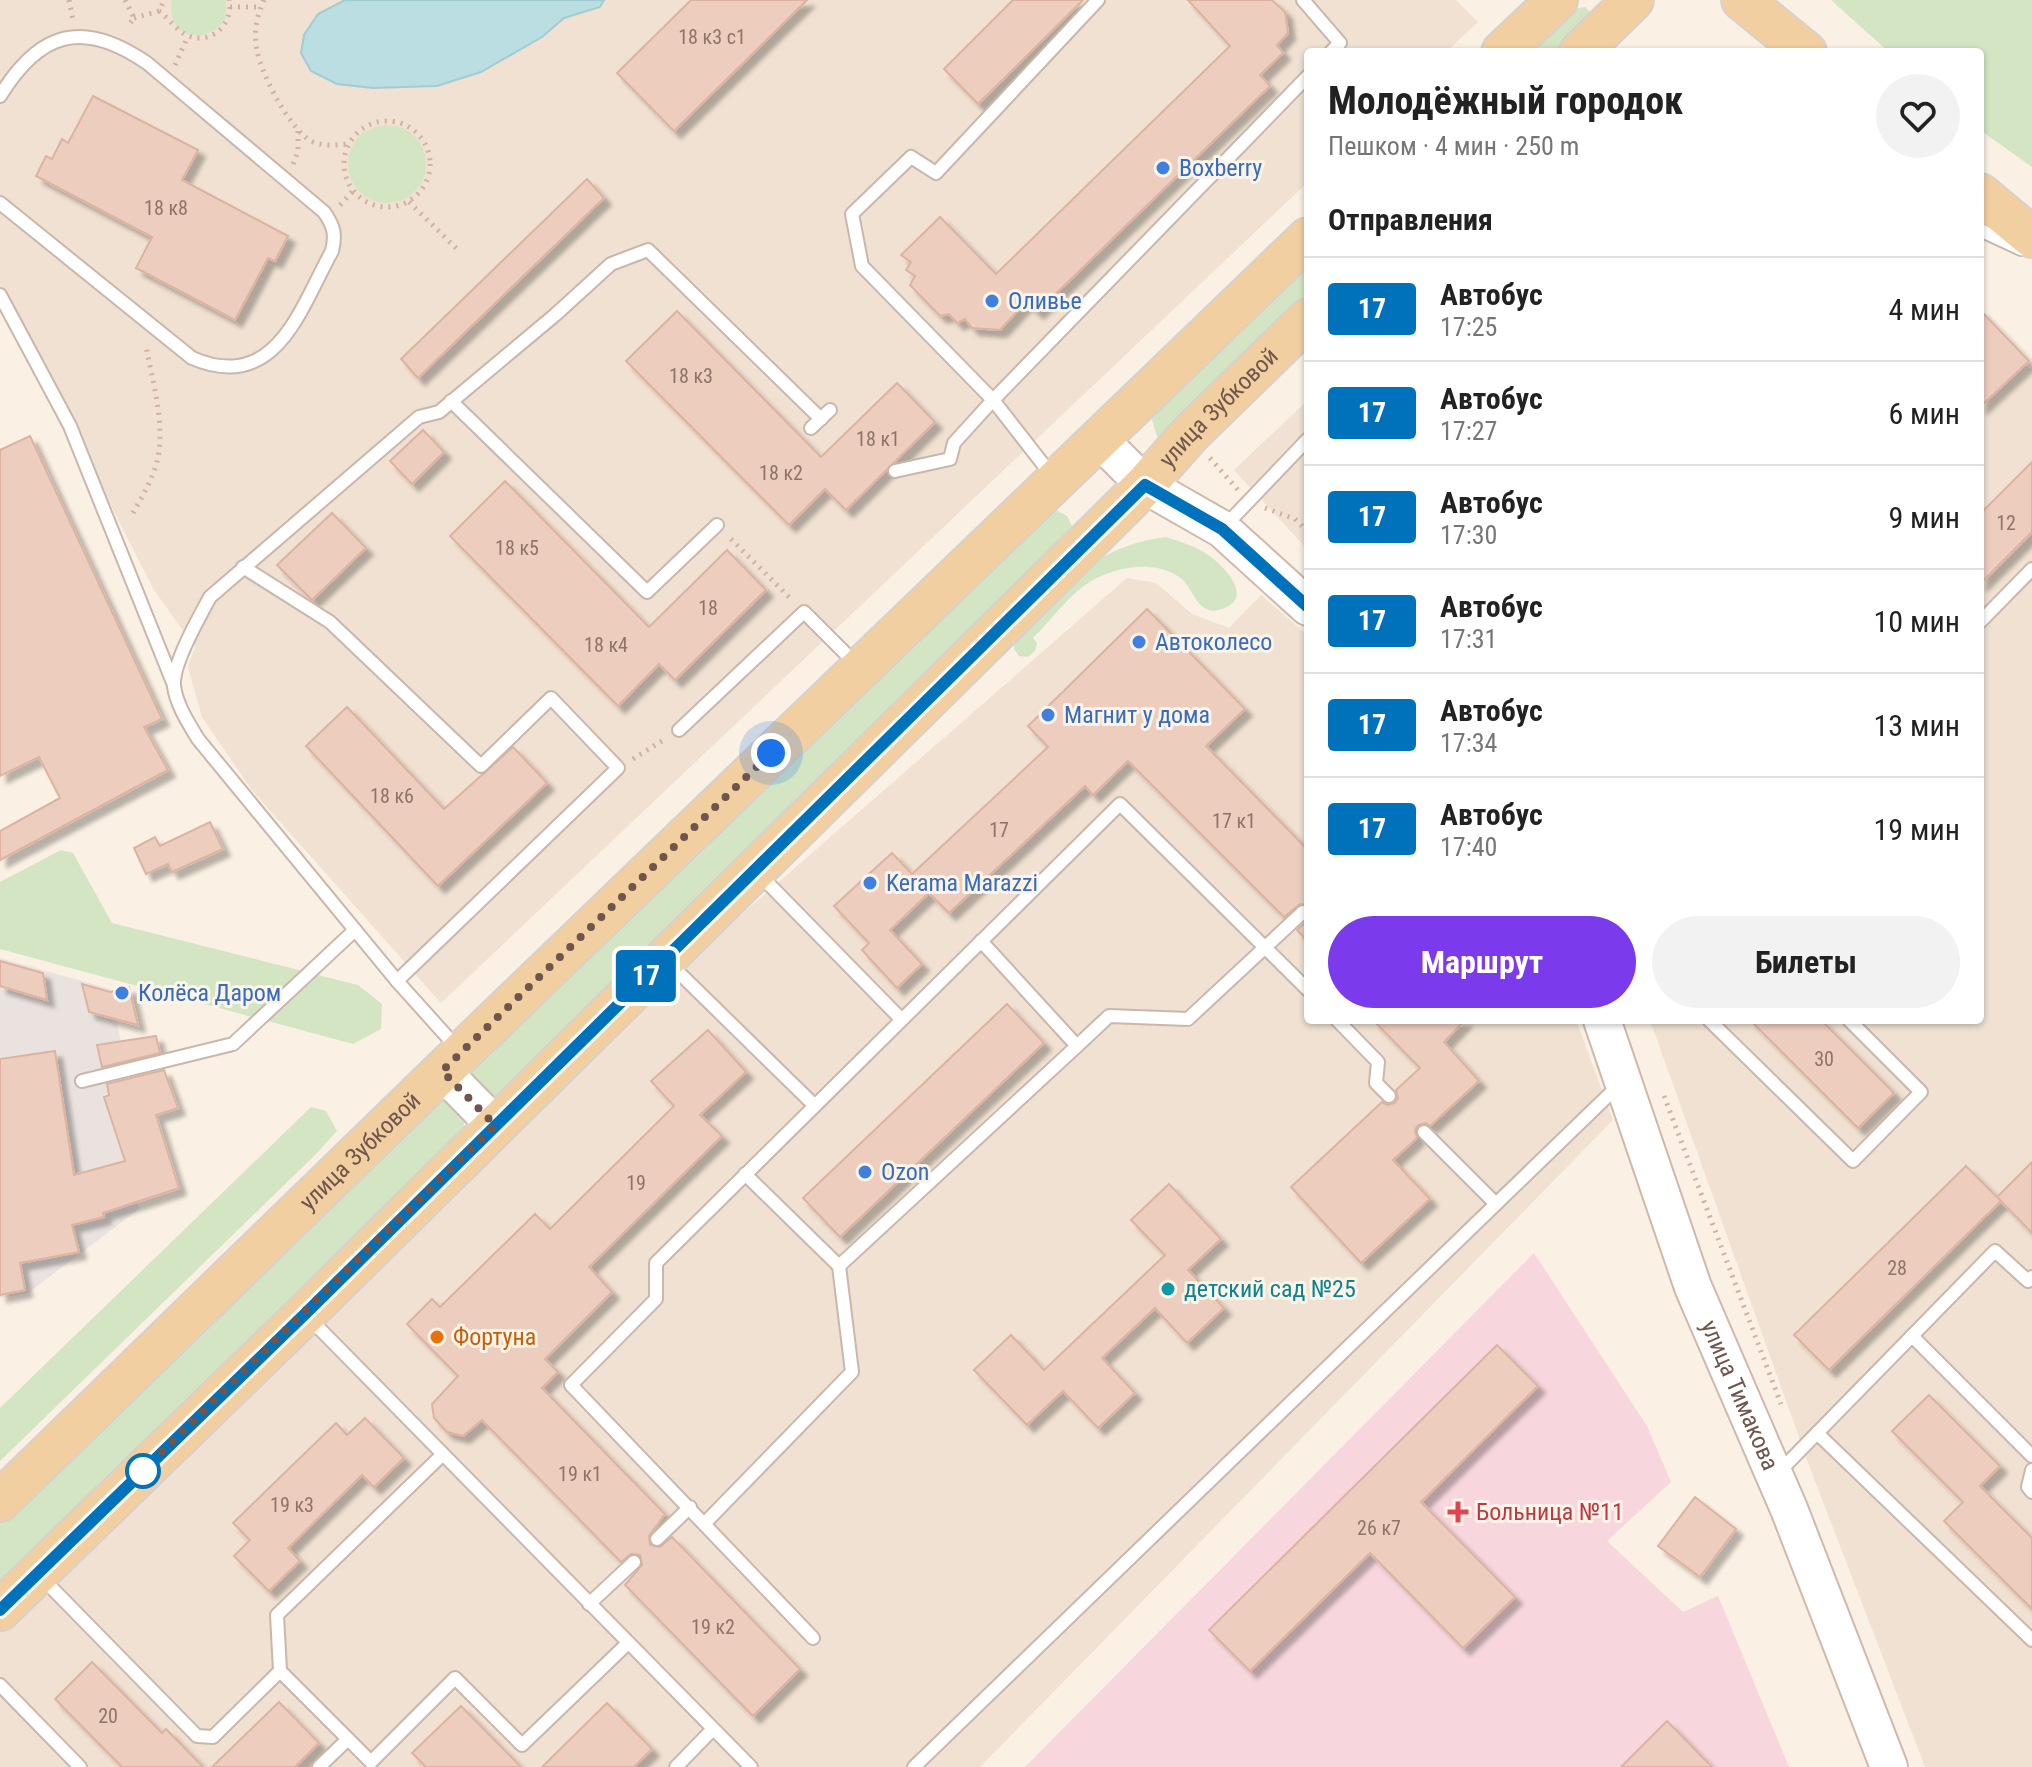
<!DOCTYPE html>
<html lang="ru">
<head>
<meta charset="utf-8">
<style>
  :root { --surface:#fff; --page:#f2f2f2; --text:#222; --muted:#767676; --line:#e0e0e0; --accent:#7c3aed }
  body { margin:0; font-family:"Roboto Condensed",sans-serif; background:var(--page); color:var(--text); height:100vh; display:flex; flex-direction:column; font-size:30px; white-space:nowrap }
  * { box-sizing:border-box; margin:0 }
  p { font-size:26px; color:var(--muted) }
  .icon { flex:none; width:44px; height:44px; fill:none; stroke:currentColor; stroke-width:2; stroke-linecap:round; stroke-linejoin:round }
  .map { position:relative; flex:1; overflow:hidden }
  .drawer { position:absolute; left:1304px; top:48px; width:680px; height:976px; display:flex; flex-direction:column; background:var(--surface); border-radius:8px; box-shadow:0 2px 6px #0004 }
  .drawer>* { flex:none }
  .badge { padding:0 16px; border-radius:6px; font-size:28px; line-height:52px }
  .you { position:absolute; width:40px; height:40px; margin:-20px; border:6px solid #fff; border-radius:50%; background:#1a73e8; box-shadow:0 0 0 12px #1a73e833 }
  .map>.badge { position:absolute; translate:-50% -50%; box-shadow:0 0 0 4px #fff }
  h2 { padding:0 24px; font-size:30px; line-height:72px }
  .round { display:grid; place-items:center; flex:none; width:84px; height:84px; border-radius:42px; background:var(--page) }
  .head { display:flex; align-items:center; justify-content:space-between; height:136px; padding:0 24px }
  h1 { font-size:38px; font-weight:700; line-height:60px }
  .primary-button { display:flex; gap:16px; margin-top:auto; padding:16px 24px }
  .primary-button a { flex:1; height:92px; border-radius:48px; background:var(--accent); color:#fff; font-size:32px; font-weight:700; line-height:92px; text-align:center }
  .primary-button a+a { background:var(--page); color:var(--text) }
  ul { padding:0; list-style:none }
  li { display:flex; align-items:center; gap:24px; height:104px; padding:0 24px; border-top:2px solid var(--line) }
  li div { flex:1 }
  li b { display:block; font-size:30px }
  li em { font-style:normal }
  li .badge { min-width:88px; font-weight:700; text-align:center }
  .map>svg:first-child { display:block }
</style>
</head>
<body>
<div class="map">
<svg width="2032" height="1767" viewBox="0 0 2032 1767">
  <defs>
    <filter id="shadow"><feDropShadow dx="7" dy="7" stdDeviation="2" flood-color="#0004"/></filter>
  </defs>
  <rect width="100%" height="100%" fill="#faf0e3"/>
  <g fill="#f0e1d2">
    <polygon points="0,0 1456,0 1478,22 1446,52 1308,52 1308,182 441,1003 251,789 202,717 188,667 195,647 154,590 0,289"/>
    <polygon points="1980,344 2032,369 2032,1767 1925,1767 1810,1468 1650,1020 1980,1020"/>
    <polygon points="1308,400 1308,550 1234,470"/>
    <polygon points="1127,578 1156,583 1192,614 1229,628 1261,595 1308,636 1308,1020 1576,1020 1613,1120 980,1767 0,1767 0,1562"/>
  </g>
  <polygon fill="#e9e2de" points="0,958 110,989 130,1086 103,1095 139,1209 28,1293 0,1298"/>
  <polygon fill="#f7d7dd" points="1534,1253 1647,1426 1671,1482 1607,1541 1683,1612 1718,1596 1789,1767 1025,1767"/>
  <g fill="#d3e5c3">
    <path d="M 172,0 L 226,0 L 226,18 C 206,48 165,37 172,0 Z"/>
    <polygon points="1831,0 2032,0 2032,167 1980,130 1980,52 1889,52"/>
    <polygon points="1585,7 1590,12 1588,21 1556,52 1533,52 1578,8"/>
    <circle cx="387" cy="164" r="39"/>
    <polygon points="1308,268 1308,294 1246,354 1167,438 1158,440 1151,416 1162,403 1237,337"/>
    <polygon points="1054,509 1067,516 1073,528 1070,540 503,1098 489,1098 467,1075 468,1062"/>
    <path d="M 1166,537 C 1182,542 1198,547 1211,557 C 1229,571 1255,601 1218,610 C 1199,615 1193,590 1183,580 C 1157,557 1110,567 1085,585 C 1066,599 1050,621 1033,638 L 1037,643 L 1035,651 L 1028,657 L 1019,656 L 1014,649 L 1014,642 C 1062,589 1090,547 1166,537 Z"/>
    <polygon points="61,850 73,853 112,923 358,985 382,1004 381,1029 353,1044 0,949 0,882"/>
    <polygon points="441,1097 456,1106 465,1121 460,1139 0,1593 0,1519"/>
    <polygon points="311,1107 326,1111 337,1131 316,1154 0,1461 0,1408"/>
  </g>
  <polygon fill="#badee1" stroke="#a1cdd2" stroke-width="2" points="345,0 604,0 600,7 564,18 542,37 481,72 437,86 373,88 337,84 311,71 301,53 304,35 318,14"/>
  <g fill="#eccdbe" stroke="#ddb3a0" stroke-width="2" filter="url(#shadow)">
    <polygon points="691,0 807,0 674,131 617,73"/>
    <polygon points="1013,0 1083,0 978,104 944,69"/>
    <polygon points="1188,0 1272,0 1285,12 1288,33 1277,45 1283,53 1260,75 1270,86 1037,312 1026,302 1000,330 972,328 965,319 957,323 949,314 940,316 910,285 915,276 906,270 911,262 901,255 940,217 996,274 1230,46"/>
    <polygon points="93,96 198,150 182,180 288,236 275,261 268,258 235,320 136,268 152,237 36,176 46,156 52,159 62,139 68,143"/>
    <polygon points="587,179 604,198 418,378 401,359"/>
    <polygon points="1980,310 2029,361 1980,407"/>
    <polygon points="677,311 821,457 897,383 935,422 846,510 825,489 789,525 626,361"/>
    <polygon points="423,430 444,452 412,484 390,461"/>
    <polygon points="30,436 162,719 144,727 168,770 0,860 0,831 60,798 39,757 0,776 0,450"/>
    <polygon points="2032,462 2032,532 1980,584 1980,514"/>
    <polygon points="505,481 649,627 727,550 766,590 675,680 659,664 618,706 450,536"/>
    <polygon points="332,513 366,548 312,600 277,565"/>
    <polygon points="1147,609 1245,709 1206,746 1308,850 1308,905 1300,904 1284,917 1128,761 1093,795 1085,786 949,913 929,893 890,930 922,964 897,988 862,950 869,943 834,906 892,853 912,874 1048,747 1028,726"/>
    <polygon points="347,707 444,809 513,747 547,783 438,886 306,746"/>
    <polygon points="210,822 223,849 172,872 168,864 146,874 134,848 155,837 160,846"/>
    <polygon points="1308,920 1308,942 1297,930"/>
    <polygon points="0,961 43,973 47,1000 0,986"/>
    <polygon points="82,984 110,992 129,987 138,1025 89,1012"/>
    <polygon points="1007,1004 1044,1043 840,1237 803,1198"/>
    <polygon points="1373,1020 1465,1020 1444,1042 1479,1081 1430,1126 1426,1123 1418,1125 1415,1130 1417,1138 1393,1160 1430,1199 1361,1263 1291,1187 1382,1102 1387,1105 1395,1103 1398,1098 1396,1090 1420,1068"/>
    <polygon points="1750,1020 1821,1020 1894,1093 1858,1128"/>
    <polygon points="708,1030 746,1072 700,1115 722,1136 589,1267 612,1292 545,1359 558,1372 542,1388 665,1514 649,1536 650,1545 660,1547 672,1537 800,1669 753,1716 625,1585 642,1565 640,1555 631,1554 621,1562 482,1420 463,1436 447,1432 434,1418 432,1404 458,1376 407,1324 432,1299 440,1307 535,1214 550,1229 674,1106 651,1081"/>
    <polygon points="156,1036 160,1053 102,1067 97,1045"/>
    <polygon points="55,1051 74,1175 125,1161 104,1097 109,1095 107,1084 164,1070 178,1108 156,1115 179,1188 103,1213 104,1217 72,1225 79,1252 20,1263 25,1290 0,1295 0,1059"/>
    <polygon points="2032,1162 2032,1233 1997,1197"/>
    <polygon points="1966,1166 2001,1201 1829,1370 1794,1335"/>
    <polygon points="1169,1184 1221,1239 1188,1270 1224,1308 1187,1343 1155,1308 1102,1358 1135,1393 1098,1428 1063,1391 1027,1425 974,1370 1011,1335 1044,1370 1165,1255 1131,1220"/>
    <polygon points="1497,1345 1538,1386 1421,1502 1515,1597 1463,1648 1370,1553 1250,1671 1209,1630"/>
    <polygon points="1929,1395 2000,1466 1980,1486 2032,1538 2032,1609 1944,1521 1963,1502 1892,1431"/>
    <polygon points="365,1418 404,1458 374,1487 362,1475 288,1548 300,1561 269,1591 234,1556 250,1540 233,1523 336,1423 347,1435"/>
    <polygon points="1695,1497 1736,1529 1700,1577 1658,1546"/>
    <polygon points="92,1662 162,1733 166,1729 203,1767 122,1767 55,1699"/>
    <polygon points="279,1702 319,1743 295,1767 212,1767"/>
    <polygon points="607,1703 652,1749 634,1767 542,1767"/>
    <polygon points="461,1706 521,1767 426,1767 412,1753"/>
    <polygon points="1667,1721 1712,1767 1621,1767"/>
  </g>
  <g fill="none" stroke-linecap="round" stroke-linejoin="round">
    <g stroke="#c9b7ab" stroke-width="16">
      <g id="lane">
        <polyline points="1303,0 1340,43 1331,52"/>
        <path d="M 0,96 C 40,31 83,19 147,63 L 324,212 C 334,226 336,235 332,251 C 300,309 276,394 192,358 L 0,203"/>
        <polyline points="1980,230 2021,249"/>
        <polyline points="0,295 70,426 174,685"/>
        <polyline points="451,401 647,592 717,525"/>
        <polyline points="811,428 830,410"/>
        <polyline points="895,471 950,459 954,443 993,400 1308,76"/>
        <polyline points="1053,477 993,400 862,266 852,214 911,157 936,173 1098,0"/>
        <polyline points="1224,527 1308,439"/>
        <polyline points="243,567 330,622 481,766 551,698 618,768 397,981"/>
        <polyline points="1980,622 2032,569"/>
        <polyline points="679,730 804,612 858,666"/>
        <polyline points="758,873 901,1019"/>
        <polyline points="668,962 814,1105"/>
        <polyline points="1337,1020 1378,1062 1376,1083 1389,1096"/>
        <polyline points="1709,1020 1853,1161 1921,1092 1849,1020"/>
        <polyline points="1077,1046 1109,1016 1188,1019 1303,912"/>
        <path d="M 459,1050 L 397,981 L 198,739 C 189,724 176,704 174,686 C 172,664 200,616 210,597 L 419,417 L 439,412 L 555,315 L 611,264 L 648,250 L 821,419"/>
        <polyline points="82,1081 233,1044 355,930"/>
        <polyline points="1424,1132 1496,1204"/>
        <polyline points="745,1174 839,1266 1077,1046 981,941"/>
        <polyline points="310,1319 751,1767"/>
        <polyline points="1912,1336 2032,1456"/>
        <polyline points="1817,1433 2032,1640"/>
        <polyline points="442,1455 277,1615 280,1671 371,1762 455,1678 522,1745 628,1643"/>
        <polyline points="2032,1470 2028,1487 2032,1492"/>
        <polyline points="1777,1474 1995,1251 2028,1281 2032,1277"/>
        <polyline points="705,1523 852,1372 839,1266"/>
        <polyline points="657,1539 690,1507"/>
        <polyline points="41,1577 197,1736 213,1737 280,1671"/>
        <polyline points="589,1604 634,1562"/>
        <polyline points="813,1638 571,1385 656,1299 656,1263 1120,804 1308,990"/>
        <polyline points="0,1685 80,1767"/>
        <polyline points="319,1767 348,1739"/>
        <polyline points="676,1767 713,1729"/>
        <polyline points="914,1767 1618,1086"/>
      </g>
    </g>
    <g stroke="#ceb9ac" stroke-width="40">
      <g id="secondary">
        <polyline points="1098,438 1145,485 1222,529 1308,607"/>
        <path id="s1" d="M 1602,1020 L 1693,1287 L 1789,1509 L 1889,1767"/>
        <polyline points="442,1071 495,1125"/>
      </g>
    </g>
    <g stroke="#d7d0cd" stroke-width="44">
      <g id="primary">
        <polyline points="1742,0 1806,52"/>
        <polyline points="1502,52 1557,0"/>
        <polyline points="1580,52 1633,0"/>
        <polyline points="1980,194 2032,237"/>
        <path id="s2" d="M 0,1501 L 461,1053 L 1308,238"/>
        <path id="s3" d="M 0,1610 L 305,1314 L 1145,485 L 1190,434 L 1308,319"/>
      </g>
    </g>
    <g stroke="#d1b1a1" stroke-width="5" stroke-dasharray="2 6" stroke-linecap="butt">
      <polyline points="69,0 73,20"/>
      <polyline points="125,0 134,18 127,27"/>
      <path d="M 264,0 C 257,15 253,33 257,50 C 261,74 289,128 311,141 C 323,147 336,145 348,144"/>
      <polyline points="230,7 261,7"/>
      <path d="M 159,11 C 169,18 177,32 189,36 C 212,45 234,23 229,0"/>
      <polyline points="134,18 159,11 164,0"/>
      <polyline points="175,65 188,36"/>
      <circle cx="387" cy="164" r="43"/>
      <polyline points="293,164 298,152 298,131"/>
      <polyline points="409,202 459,251"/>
      <polyline points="340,205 353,191"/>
      <polyline points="1210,458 1238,490"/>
      <polyline points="1265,508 1295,519 1308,532"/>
      <path d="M 133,513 C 143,495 154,477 158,457 C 165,421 152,380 146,346"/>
      <polyline points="731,539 792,600"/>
      <polyline points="633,759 665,739"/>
      <polyline points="1664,1096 1781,1404"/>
    </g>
    <use href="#lane" stroke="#fff" stroke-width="12"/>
    <use href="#secondary" stroke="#fff" stroke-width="36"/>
    <use href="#primary" stroke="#f2cfa1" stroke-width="40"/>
  </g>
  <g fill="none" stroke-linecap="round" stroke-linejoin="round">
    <g stroke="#fff" stroke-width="18">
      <polyline id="line" points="0,1610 305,1314 1145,485 1222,529 1308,607"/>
    </g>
    <use href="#line" stroke="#0072bc" stroke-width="12"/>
    <polyline stroke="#6f564c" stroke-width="8" stroke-dasharray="0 14.4" points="143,1471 137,1476 495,1125 442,1071 771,753"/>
  </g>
  <g fill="#3f7fe0" stroke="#fdf4e9" stroke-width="3">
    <circle cx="1163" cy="168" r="8"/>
    <circle cx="992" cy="301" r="8"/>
    <circle cx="1139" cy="642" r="8"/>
    <circle cx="1048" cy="715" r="8"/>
    <circle cx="870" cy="883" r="8"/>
    <circle cx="122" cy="993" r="8"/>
    <circle cx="865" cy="1172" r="8"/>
  </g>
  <circle fill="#0f9aa8" stroke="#fdf4e9" stroke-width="3" cx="1168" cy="1289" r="8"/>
  <circle fill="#e8710a" stroke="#fdf4e9" stroke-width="3" cx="437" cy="1337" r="8"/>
  <circle fill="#fff" stroke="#0072bc" stroke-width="4" cx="143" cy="1471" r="16"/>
  <path fill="#e0444e" stroke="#fdf4e9" stroke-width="3" d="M1454 1500h8v8h8v8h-8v8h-8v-8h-8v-8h8z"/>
  <g text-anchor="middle" stroke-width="6" stroke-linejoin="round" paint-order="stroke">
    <g font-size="20" fill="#8e7468">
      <text x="712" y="44">18 к3 с1</text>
      <text x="166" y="215">18 к8</text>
      <text x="691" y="383">18 к3</text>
      <text x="878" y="446">18 к1</text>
      <text x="781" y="480">18 к2</text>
      <text x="2006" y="530">12</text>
      <text x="517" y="555">18 к5</text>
      <text x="708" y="615">18</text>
      <text x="606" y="652">18 к4</text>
      <text x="392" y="803">18 к6</text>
      <text x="1234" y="828">17 к1</text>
      <text x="999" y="837">17</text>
      <text x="1824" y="1066">30</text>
      <text x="636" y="1190">19</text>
      <text x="1897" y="1275">28</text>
      <text x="580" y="1481">19 к1</text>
      <text x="292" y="1512">19 к3</text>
      <text x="1379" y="1535">26 к7</text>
      <text x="713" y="1634">19 к2</text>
      <text x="108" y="1723">20</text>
    </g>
    <g font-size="24" fill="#366cbe" stroke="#fdf4e9" text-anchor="start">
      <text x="1179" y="176">Boxberry</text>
      <text x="1008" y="309">Оливье</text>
      <text x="1155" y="650">Автоколесо</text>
      <text x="1064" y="723">Магнит у дома</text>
      <text x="886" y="891">Kerama Marazzi</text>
      <text x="138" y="1001">Колёса Даром</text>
      <text x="881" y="1180">Ozon</text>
    </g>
    <g font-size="24" fill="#6f564c" stroke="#fdf4e9">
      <text dy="8" stroke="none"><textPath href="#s3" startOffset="1712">улица Зубковой</textPath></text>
      <text dy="8" stroke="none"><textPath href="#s2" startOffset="502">улица Зубковой</textPath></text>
      <text dy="8" stroke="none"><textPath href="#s1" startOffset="400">улица Тимакова</textPath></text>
    </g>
    <g font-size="24" fill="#0d838f" stroke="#fdf4e9" text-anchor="start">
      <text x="1184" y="1297">детский сад №25</text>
    </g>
    <g font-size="24" fill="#c56008" stroke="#fdf4e9" text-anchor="start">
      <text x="453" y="1345">Фортуна</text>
    </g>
    <g font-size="24" fill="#be3a42" stroke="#fdf4e9" text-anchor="start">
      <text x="1476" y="1520">Больница №11</text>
    </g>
  </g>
</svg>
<div class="you" style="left:771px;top:753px"></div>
<b class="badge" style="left:646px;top:976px;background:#0072bc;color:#fff">17</b>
<section class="drawer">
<div class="head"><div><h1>Молодёжный городок</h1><p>Пешком · 4 мин · 250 m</p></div><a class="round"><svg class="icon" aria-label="heart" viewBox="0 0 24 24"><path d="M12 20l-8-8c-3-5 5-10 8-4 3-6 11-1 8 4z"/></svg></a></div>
<h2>Отправления</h2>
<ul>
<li><span class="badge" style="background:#0072bc;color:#fff">17</span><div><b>Автобус</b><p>17:25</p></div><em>4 мин</em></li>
<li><span class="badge" style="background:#0072bc;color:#fff">17</span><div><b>Автобус</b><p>17:27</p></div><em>6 мин</em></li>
<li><span class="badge" style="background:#0072bc;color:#fff">17</span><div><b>Автобус</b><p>17:30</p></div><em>9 мин</em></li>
<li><span class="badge" style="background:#0072bc;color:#fff">17</span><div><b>Автобус</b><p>17:31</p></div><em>10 мин</em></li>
<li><span class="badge" style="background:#0072bc;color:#fff">17</span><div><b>Автобус</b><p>17:34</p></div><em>13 мин</em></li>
<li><span class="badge" style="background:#0072bc;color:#fff">17</span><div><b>Автобус</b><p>17:40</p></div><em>19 мин</em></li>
</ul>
<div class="primary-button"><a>Маршрут</a><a>Билеты</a></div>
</section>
</div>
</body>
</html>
